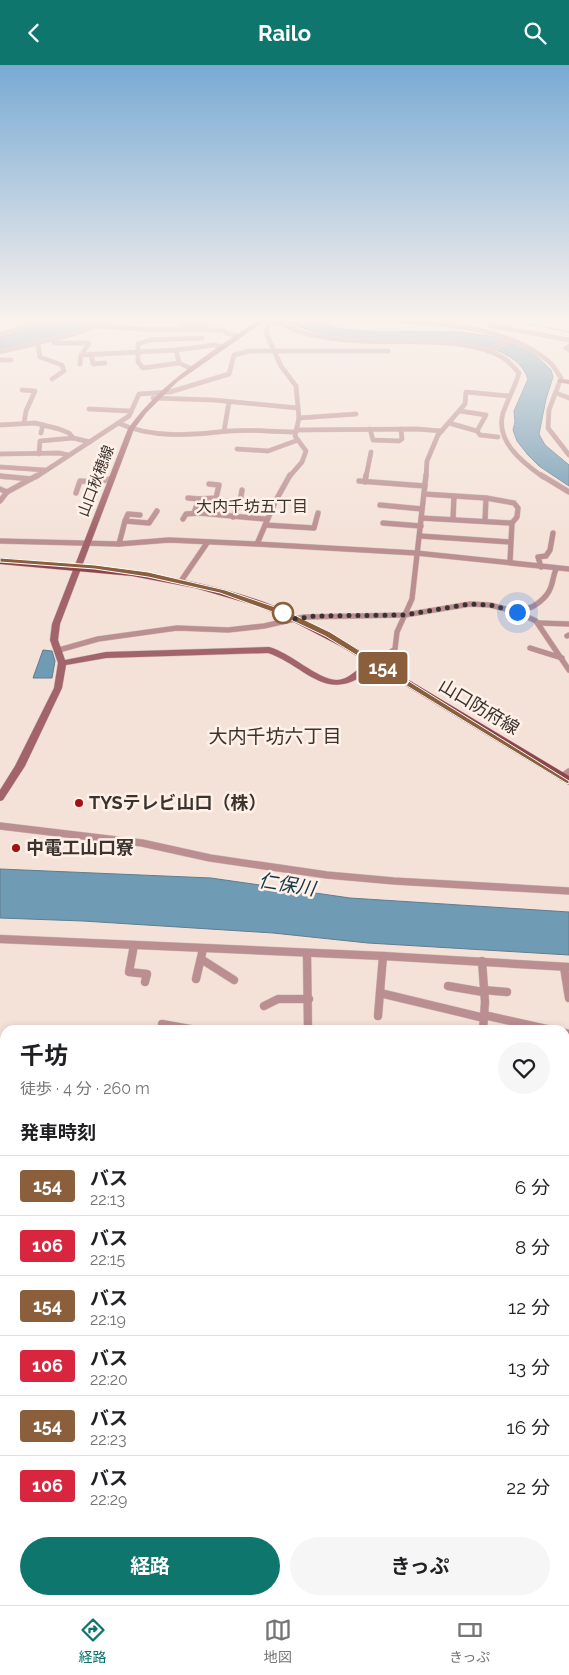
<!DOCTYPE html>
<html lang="ja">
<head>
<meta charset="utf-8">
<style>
  :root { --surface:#fff; --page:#f6f6f6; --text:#202124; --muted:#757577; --line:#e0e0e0; --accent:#0f766e }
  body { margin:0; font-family:Raleway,"Noto Sans JP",sans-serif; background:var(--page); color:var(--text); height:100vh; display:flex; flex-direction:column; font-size:19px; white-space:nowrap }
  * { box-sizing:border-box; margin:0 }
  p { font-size:16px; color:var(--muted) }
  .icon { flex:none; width:28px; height:28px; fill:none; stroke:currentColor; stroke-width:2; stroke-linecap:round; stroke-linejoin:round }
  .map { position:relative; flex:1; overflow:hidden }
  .sheet { position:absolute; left:0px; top:960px; width:570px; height:580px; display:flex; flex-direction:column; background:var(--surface); border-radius:15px 15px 0 0; box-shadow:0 2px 8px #0003 }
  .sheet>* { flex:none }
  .badge { padding:0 10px; border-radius:4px; font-size:18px; line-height:32px }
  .you { position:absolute; width:25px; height:25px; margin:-12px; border:4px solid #fff; border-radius:50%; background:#1a73e8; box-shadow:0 0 0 8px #1a73e833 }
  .map>.badge { position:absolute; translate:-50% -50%; box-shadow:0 0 0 2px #fff }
  h2 { padding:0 20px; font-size:19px; line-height:45px }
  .round { display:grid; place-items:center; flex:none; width:52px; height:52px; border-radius:26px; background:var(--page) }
  .summary { display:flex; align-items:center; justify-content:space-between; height:85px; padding:0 20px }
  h1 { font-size:24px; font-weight:700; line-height:38px }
  .button { display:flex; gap:10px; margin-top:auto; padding:10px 20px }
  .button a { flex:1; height:58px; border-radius:30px; background:var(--accent); color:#fff; font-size:20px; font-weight:700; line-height:58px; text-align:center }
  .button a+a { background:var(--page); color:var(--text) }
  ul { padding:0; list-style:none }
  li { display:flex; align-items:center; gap:15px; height:60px; padding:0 20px; border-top:1px solid var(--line) }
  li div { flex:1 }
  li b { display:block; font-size:19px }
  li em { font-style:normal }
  li .badge { min-width:55px; font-weight:700; text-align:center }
  header { display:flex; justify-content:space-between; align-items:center; height:65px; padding:0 20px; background:var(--accent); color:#fff; font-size:22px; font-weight:700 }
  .menu { display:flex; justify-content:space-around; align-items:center; height:70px; border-top:1px solid var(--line); background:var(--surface); font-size:14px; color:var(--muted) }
  .menu a { display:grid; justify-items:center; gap:2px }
  .menu .selected { color:var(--accent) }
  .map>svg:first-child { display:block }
</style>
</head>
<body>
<header><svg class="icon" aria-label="back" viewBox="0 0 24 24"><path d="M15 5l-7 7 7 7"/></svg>Railo<svg class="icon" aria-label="search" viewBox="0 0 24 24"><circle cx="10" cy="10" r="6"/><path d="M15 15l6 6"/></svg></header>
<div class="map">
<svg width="569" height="1540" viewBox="0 0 569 1540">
  <rect width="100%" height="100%" fill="#f4e2d8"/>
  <polygon fill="#91b390" points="0,1226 5,1232 5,1535 565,1535 565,1230 569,1230 569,1540 0,1540"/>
  <g fill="#709bb5" stroke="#607c8d">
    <polygon points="66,254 105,254 76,266 0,285 0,272"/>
    <path d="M 279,254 L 311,254 L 337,263 L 363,266 L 462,267 L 502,273 L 529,284 L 551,305 L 553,312 L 546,334 L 539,369 L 545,380 L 569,400 L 569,421 L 539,401 L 528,390 L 517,376 L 513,365 L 515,357 L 514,346 L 528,314 C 511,262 396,279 353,274 C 328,272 303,264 279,254 Z"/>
    <polygon points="43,585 52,586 55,596 52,613 33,613"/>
    <polygon points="0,804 211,813 350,833 569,847 569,890 368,878 273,868 83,856 0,853"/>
  </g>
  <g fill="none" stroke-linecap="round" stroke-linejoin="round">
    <polyline stroke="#607c8d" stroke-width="1" points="502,254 569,267"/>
    <g stroke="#cfbfb6" stroke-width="5">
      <g id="street-far3">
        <polyline points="270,254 272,256 268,259 266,268 281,301 296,321 299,353 295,371 306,386 302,397 289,412"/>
        <path d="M 374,254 C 428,258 503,259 547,295 C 553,299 557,307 561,313 L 549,345 L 548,363 L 569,390"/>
        <polyline points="0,256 1,254"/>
        <path d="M 272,256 C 282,258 291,264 301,267 C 315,272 331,273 346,275 C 392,280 466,269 505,294 C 511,298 515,304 519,308 C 515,322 508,334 503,348 C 495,376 522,397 543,412"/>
        <polyline points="182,259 205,260 205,265"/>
        <polyline points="489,260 569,275"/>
        <polyline points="97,261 142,264 223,265 226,268 239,271"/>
        <polyline points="0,269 56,254"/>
        <polyline points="54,278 89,278 81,291 80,299"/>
        <polyline points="38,279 40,292 62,300 64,306 52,314"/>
        <polyline points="569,281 566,283 569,285"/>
        <polyline points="176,285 179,298 192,304"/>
        <polyline points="487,286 512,275"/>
        <polyline points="0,287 74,269 114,254"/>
        <polyline points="91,289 93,299 105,298"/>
        <polyline points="81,290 176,285 214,280 223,282"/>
        <polyline points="0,295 11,295"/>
        <polyline points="179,298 143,303 138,297 138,279 150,275 202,273"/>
        <polyline points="22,325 35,326 26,346 24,358"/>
        <polyline points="556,328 569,333"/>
        <polyline points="153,333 213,335 298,343"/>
        <polyline points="89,344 130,346"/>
        <polyline points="460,346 486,350 477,366"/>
        <polyline points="299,353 356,349"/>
        <path d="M 118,358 C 153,374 192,370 229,366 C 250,364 274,367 295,367"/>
        <polyline points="449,358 477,366 480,370 498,372"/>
        <polyline points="0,360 35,358 59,364 69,368 73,373 90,377"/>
        <polyline points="370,364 373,375 399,376 402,374 401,364"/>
        <polyline points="296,365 417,364 442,366"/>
        <polyline points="224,366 229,337"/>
        <polyline points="41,368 43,360"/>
        <polyline points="237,384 268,386 298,375"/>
        <polyline points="0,389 59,388 68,390"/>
        <polyline points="39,389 40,376 73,373"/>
        <polyline points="0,402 45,405"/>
        <polyline points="0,411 6,412"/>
        <polyline points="36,412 129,351 139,329 170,327 229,309 234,290 249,286 388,286"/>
        <polyline points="366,412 371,387"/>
        <polyline points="426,412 427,396 438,370 465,339 466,327 509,331"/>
      </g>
    </g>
    <g stroke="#cfbfb6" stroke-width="6">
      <g id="street-far2">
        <polyline points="541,410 569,427"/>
        <polyline points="0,411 31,414"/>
        <polyline points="359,416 425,421"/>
        <polyline points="365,417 366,410"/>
        <polyline points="0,424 7,427"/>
        <polyline points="76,428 80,416 97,417 110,414"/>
        <polyline points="424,429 486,433 514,438 518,443 517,452 512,458 510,497"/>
        <polyline points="188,433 199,434"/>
        <polyline points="0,436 7,427 38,410"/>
        <polyline points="227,436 240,437"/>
        <polyline points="380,440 422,444"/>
        <polyline points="194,448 199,434 216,433 219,420 209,419"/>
        <polyline points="233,452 240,437 242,425"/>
        <polyline points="421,453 512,458"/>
        <polyline points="183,454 186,449 199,448 265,454"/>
        <polyline points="453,454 454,431"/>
        <polyline points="125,456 128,449 140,450"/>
        <polyline points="485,456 486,433"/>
        <polyline points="383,458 421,461"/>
        <polyline points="265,460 314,463 318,448"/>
        <polyline points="420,471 510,477"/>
        <polyline points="0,476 119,479 169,475 257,479 416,488 569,504"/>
        <polyline points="119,479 125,456 149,458 157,446"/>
        <polyline points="257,479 275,437 290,410"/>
        <polyline points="541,502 538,492 546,491 550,485 553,468"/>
        <polyline points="181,516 207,478"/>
        <path d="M 528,543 C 535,542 547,532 550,524 C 553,518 553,511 556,504"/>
        <polyline points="539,558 569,559"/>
        <polyline points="567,571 569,570"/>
        <polyline points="530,583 562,593"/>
        <polyline points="59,585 98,574 177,563 228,565 264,561 304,552 405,550 470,539 490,540 517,547 536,556 569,605"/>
        <polyline points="375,598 395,584 397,567 412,534 426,410"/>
      </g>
    </g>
    <g stroke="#cfbfb6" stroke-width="8">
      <g id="street-far1">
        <polyline points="562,712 569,707"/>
        <polyline points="0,761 142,778 210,793 327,810 394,816 569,826"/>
      </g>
    </g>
    <g stroke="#cfbfb6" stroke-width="9">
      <g id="street">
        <polyline points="0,874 383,891 569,902"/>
        <polyline points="134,880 129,907 147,909 145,917"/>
        <polyline points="307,889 308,965"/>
        <polyline points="201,894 234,915"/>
        <polyline points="482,896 485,937 483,965"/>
        <polyline points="564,902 569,933"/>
        <polyline points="196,914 203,884"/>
        <polyline points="448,921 483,927"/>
        <polyline points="483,925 507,927"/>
        <polyline points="380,928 484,953"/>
        <polyline points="264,941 278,934 309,934"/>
        <polyline points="484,950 551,965"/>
        <polyline points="378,951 383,891"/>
        <polyline points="162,959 195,965"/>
        <polyline points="565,968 569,969"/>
        <polyline points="565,1001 569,1002"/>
        <polyline points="0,1019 5,1019"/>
        <polyline points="5,1033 5,1039"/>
        <polyline points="565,1044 569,1039"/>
        <polyline points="565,1079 569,1080"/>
        <polyline points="0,1100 5,1100"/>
      </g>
    </g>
    <g stroke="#cfbfb6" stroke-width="1">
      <g id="secondary">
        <path d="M 260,254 L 267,254 L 177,317 L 146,348 L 134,364 L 60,559 L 58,575 L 65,595 L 106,587 L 269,582 C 291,588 317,614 336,615 C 352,616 363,594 378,596 L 379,598 C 375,603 369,606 364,610 C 324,637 304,600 268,588 L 106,593 L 66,600 L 62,623 L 25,701 L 3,735 L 0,736 L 0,725 L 15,701 L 54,623 L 58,598 L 50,575 L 52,559 L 128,364 C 162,316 212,287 260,254 Z"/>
        <polygon points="560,314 569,315 569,319 558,317 558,315"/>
      </g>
    </g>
    <g stroke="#cfbfb6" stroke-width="1">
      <path id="primary" d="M 0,493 C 89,500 179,507 264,537 C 312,555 354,582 397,608 C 454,642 512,677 569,711 L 569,720 L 342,582 L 292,556 L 257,541 L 195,523 L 132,511 L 0,499 Z"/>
    </g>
    <use href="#street-far3" stroke="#bb8e92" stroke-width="4.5"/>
    <use href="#street-far2" stroke="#bb8e92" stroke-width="5"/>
    <use href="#street-far1" stroke="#bb8e92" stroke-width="7"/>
    <use href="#street" stroke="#bb8e92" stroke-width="8"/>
    <use href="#secondary" fill="#a2636a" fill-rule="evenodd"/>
    <use href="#primary" fill="#8f434d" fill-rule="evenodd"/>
  </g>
  <linearGradient id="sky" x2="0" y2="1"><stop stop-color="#78aad4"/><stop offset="0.54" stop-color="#faf2ed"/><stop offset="1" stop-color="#faf2ed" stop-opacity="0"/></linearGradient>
  <rect width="569" height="470" fill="url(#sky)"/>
  <polygon fill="#8b5e3c" stroke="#fff" points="0,493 95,500 148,507 225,525 284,545 330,567 569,716 569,719 566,718 325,571 278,549 220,528 148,512 95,504 0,497"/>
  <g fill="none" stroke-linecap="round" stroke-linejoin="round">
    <polyline stroke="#3a332f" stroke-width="5" stroke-dasharray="0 9" points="283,548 281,547 296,554 314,551 405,550 470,539 490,540 517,547"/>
  </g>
  <circle fill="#fff" stroke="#8b5e3c" stroke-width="2.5" cx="283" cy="548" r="10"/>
  <g fill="#a50f13" stroke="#fff0e8" stroke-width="2">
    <circle cx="79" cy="738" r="5"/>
    <circle cx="16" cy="783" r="5"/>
  </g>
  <g text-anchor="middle" stroke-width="5" stroke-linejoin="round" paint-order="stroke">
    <g font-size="15" fill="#3a332f" stroke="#fff0e8">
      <text transform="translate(96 416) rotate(-69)" y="5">山口秋穂線</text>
    </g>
    <g font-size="16" fill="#3a332f" stroke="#fff0e8">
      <text x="252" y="447">大内千坊五丁目</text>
    </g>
    <g font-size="18" fill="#3a332f" stroke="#fff0e8">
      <text transform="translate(479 642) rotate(31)" y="6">山口防府線</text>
    </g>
    <g font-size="18" font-weight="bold" fill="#3a332f" stroke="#fff0e8" text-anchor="start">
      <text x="89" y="744">TYSテレビ山口（株）</text>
      <text x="26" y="789">中電工山口寮</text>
    </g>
    <g font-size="19" fill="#3a332f" stroke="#fff0e8">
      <text x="275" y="678">大内千坊六丁目</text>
    </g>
    <g font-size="19" font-style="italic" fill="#11374a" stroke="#fff0e8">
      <text transform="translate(287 819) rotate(9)" y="7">仁保川</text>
    </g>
  </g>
</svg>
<div class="you" style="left:517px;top:547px"></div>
<b class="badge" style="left:383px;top:603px;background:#8b5e3c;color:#fff">154</b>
<section class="sheet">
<div class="summary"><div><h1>千坊</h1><p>徒歩 · 4 分 · 260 m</p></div><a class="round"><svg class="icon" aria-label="heart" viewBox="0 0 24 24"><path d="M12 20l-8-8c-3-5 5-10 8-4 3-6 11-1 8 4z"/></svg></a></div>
<h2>発車時刻</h2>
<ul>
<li><span class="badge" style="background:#8b5e3c;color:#fff">154</span><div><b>バス</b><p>22:13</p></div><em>6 分</em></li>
<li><span class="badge" style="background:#d7263d;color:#fff">106</span><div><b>バス</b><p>22:15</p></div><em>8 分</em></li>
<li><span class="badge" style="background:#8b5e3c;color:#fff">154</span><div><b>バス</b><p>22:19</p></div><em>12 分</em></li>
<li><span class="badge" style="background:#d7263d;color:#fff">106</span><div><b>バス</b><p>22:20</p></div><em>13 分</em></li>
<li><span class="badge" style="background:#8b5e3c;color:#fff">154</span><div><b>バス</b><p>22:23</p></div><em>16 分</em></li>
<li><span class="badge" style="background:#d7263d;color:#fff">106</span><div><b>バス</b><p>22:29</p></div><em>22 分</em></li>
</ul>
<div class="button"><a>経路</a><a>きっぷ</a></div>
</section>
</div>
<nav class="menu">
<a class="selected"><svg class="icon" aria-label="directions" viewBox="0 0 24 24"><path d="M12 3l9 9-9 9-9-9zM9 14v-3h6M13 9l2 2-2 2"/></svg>経路</a>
<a><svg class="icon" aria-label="map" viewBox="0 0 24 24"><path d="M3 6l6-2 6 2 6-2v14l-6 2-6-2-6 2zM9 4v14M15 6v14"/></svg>地図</a>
<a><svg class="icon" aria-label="tickets" viewBox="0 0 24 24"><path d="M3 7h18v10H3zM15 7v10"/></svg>きっぷ</a>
</nav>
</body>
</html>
